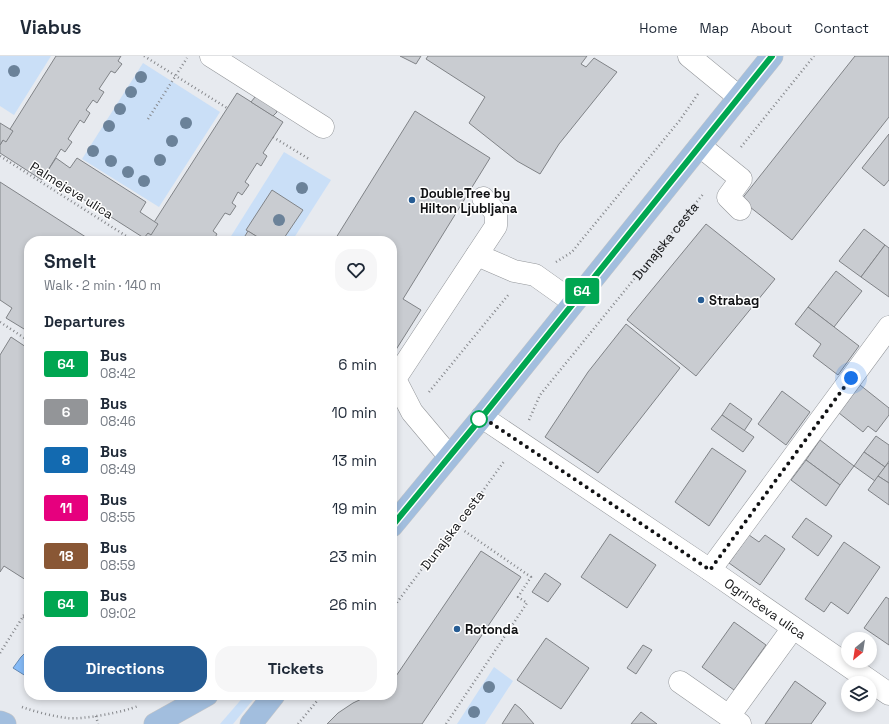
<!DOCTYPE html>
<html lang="en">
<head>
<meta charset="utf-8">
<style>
  :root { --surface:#fff; --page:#f6f6f7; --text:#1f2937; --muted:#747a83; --line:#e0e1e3; --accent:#265c94 }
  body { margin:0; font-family:"Space Grotesk",sans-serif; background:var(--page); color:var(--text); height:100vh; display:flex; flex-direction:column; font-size:15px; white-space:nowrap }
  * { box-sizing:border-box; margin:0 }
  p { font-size:13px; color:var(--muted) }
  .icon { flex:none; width:22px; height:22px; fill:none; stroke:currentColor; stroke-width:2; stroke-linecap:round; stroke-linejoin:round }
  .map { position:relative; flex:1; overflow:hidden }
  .panel { position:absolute; left:24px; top:180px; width:373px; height:464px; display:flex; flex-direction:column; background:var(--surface); border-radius:16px; box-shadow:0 2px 6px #0003 }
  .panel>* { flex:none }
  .badge { padding:0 8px; border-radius:3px; font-size:14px; line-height:26px }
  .needle { width:26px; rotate:210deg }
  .tools { position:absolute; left:841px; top:576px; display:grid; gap:8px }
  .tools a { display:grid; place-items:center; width:36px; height:36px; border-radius:50%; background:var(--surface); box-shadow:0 2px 6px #0003; font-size:20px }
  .you { position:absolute; width:20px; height:20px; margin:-10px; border:3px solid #fff; border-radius:50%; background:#1a73e8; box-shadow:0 0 0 6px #1a73e833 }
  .map>.badge { position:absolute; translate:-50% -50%; box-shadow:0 0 0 2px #fff }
  h2 { padding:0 20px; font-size:15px; line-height:36px }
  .round { display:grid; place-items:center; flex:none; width:42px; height:42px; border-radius:16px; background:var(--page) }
  .overview { display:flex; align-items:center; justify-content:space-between; height:68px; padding:0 20px }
  h1 { font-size:19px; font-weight:600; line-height:30px }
  .button { display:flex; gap:8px; margin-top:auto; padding:8px 20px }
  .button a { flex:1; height:46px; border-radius:16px; background:var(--accent); color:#fff; font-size:16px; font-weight:600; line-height:46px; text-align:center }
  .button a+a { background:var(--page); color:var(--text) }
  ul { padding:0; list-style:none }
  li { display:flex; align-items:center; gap:12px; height:48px; padding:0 20px }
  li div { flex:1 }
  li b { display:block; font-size:15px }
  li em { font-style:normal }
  li .badge { min-width:44px; font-weight:700; text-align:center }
  header { display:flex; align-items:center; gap:24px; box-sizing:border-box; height:56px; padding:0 20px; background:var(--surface); border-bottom:1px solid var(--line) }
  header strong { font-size:19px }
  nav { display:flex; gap:22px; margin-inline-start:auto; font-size:14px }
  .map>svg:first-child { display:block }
</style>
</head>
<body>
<header>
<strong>Viabus</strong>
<nav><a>Home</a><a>Map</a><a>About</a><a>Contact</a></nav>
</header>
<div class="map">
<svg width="889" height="668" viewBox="0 0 889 668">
  <rect width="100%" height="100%" fill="#e7eaef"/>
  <g fill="#cadff7">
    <polygon points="0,0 51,0 14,59 0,50"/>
    <polygon points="143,7 220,56 159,151 82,103"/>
    <polygon points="284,96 331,124 292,185 228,185"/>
    <polygon points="494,611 513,625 485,668 457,668"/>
    <polygon points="245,639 257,639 233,668 220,668"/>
  </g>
  <g fill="#86bbf7" stroke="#6388b3">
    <polygon points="29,593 29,622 13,612 21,601"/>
    <path d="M 57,639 L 93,639 C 80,643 70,644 57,639 Z"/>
  </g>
  <g fill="#c9ccd1" stroke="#808387">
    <polygon points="56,0 121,0 118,5 122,8 115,17 111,15 99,33 104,36 97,47 93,44 86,54 90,57 84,67 80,64 68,83 72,86 65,96 61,93 42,124 0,97 0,89"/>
    <polygon points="400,0 421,0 416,8"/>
    <polygon points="428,0 587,0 581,8 586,11 594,2 617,16 559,88 540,118 517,105 469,67 485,41 426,3"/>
    <polygon points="855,0 889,0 889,61 792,184 741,144"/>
    <polygon points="237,37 283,66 263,97 267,100 261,110 257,107 245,126 249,129 242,139 238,136 232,147 236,150 230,159 225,157 213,175 217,178 213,185 142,185"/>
    <polygon points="255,41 260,41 273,49 277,56 273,60 251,46"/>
    <polygon points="415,55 490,102 403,243 421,254 392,300 392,185 334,185"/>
    <polygon points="0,67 13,75 6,86 3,84 0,89"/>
    <polygon points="889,78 889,124 884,130 862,112"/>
    <polygon points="56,102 70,112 77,102 146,146 140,156 158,168 151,179 148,177 144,182 45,119"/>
    <polygon points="0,126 92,185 29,185 29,276 6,262 12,252 0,244"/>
    <polygon points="272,134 303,154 282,185 264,185 246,174"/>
    <polygon points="706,168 775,223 696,320 627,264"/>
    <polygon points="864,173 885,189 861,221 839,205"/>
    <polygon points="248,175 264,185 242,185"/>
    <polygon points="885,189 889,192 889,241 861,221"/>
    <polygon points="836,215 862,235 834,271 808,251"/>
    <polygon points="808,251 859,290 838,319 813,300 821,288 795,268"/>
    <polygon points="626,268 680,312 598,417 545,381 588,316"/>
    <polygon points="11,281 29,293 29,537 26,524 4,510 0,516 0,299"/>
    <polygon points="860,329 889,352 889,359 876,376 868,370 863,376 839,357"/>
    <polygon points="782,335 810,356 786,389 758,368"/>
    <polygon points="730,347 752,363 744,375 722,359"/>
    <polygon points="722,359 754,381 743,396 711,373"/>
    <polygon points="876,380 889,389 889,405 885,411 864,396"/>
    <polygon points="820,384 854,410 840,429 806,404"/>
    <polygon points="712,392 746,415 709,470 675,446"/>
    <polygon points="864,396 885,411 875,425 854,410"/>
    <polygon points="806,404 840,429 826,450 791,424"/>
    <polygon points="888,407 889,407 889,427 878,420"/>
    <polygon points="878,420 889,427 889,449 868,434"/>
    <polygon points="806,462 832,480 818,500 792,481"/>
    <polygon points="610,478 656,509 627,552 581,521"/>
    <polygon points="749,479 759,486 765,479 785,493 760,529 729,507"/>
    <polygon points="844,486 880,511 848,558 831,546 824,556 805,543"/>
    <polygon points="481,495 521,521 422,668 327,668 338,657 353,647 370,639 392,639 392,626"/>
    <polygon points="545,517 561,528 548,546 532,536"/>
    <polygon points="886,541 889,543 889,589 864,572"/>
    <polygon points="734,566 766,589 734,634 702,611"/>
    <polygon points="546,582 589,612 561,653 517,624"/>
    <polygon points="643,589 652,594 636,618 627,612"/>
    <polygon points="795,625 826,647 811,668 765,668"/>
    <polygon points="515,648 521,653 534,668 502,668"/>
    <polygon points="641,656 657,668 631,668"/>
  </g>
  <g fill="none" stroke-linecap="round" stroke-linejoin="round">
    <g stroke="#93969a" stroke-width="23">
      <g id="minor">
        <polyline points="211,0 323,71"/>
        <polyline points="689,0 739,41"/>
        <polyline points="700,90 741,123 728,141 740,153"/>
        <polyline points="477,199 514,215 535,219 573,246"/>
        <path id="s2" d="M 482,361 L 710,514 L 889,638"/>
        <polyline points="449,400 412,356 395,323 496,170 496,157 483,142"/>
        <polyline points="710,514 889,271"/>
        <polyline points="680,626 740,668"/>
        <polyline points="729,660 793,572"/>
      </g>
    </g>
    <g stroke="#c6c6c7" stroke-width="23">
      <g id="major">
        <polyline points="392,470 482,361 772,0"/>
        <polyline points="0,666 5,668"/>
        <polyline points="155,668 207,639"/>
        <polyline points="251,668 274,639"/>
      </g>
    </g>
    <g stroke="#85878b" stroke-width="2.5" stroke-dasharray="1 3" stroke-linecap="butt">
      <polyline points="144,0 227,52"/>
      <polyline points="148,63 187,2"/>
      <polyline points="273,81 309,103"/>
      <polyline points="741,91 814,0"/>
      <polyline points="0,100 134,185"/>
      <polyline points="556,206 572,196 580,186 680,64 698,38"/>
      <polyline points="0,266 29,285"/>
      <polyline points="429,336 509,238"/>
      <path id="s1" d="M 529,364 L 540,339 L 704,137"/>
      <polyline points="392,381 396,375"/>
      <polyline points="392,553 452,473 458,470 505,404"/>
      <polyline points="23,561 29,564"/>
      <polyline points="0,597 29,551"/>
      <path d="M 22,651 C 36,656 52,660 67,662 C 82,664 124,656 138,650"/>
      <polyline points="96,660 98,668"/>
      <polyline points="298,668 322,639"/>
      <polyline points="446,668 527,547 518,541 531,521 463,474"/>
    </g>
    <use href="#minor" stroke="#fff" stroke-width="22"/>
    <use href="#major" stroke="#a2bede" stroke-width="22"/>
  </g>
  <g fill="#6b8299">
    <circle cx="14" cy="15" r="6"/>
    <circle cx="141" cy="21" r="6"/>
    <circle cx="131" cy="36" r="6"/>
    <circle cx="120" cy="53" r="6"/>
    <circle cx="186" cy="67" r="6"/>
    <circle cx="109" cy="70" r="6"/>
    <circle cx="172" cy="85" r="6"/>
    <circle cx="93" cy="95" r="6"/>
    <circle cx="160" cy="104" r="6"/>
    <circle cx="111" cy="105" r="6"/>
    <circle cx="128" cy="116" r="6"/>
    <circle cx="144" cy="125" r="6"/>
    <circle cx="302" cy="132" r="6"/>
    <circle cx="279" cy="164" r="6"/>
    <circle cx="489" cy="631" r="6"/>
    <circle cx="474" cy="656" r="6"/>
  </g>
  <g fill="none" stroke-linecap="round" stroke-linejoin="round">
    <g stroke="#fff" stroke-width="9">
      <polyline id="line" points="392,470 482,361 772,0"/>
    </g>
    <use href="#line" stroke="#00a651" stroke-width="6"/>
    <polyline stroke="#111214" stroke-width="4" stroke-dasharray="0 7.2" points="479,363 482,361 710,514 851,322"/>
  </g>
  <g fill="#265c94" stroke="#fff" stroke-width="1.5">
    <circle cx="412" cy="144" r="4"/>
    <circle cx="701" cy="244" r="4"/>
    <circle cx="457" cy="573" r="4"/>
  </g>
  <circle fill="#fff" stroke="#00a651" stroke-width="2" cx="479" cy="363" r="8"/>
  <g text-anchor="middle" stroke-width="3" stroke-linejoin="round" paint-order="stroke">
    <g font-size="13" fill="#111214" stroke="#fff">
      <text transform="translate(72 134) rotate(32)" y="5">Palmejeva ulica</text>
      <text dy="5" stroke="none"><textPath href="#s1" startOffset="226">Dunajska cesta</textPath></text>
      <text transform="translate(452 474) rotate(-53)" y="5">Dunajska cesta</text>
      <text dy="5" stroke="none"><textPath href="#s2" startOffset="342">Ogrinčeva ulica</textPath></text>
    </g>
    <g font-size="13" font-weight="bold" fill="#111214" stroke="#fff" text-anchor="start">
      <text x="420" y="142">DoubleTree by<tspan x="420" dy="15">Hilton Ljubljana</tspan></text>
      <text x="709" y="249">Strabag</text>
      <text x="465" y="578">Rotonda</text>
    </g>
  </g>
</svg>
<div class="tools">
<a><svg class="needle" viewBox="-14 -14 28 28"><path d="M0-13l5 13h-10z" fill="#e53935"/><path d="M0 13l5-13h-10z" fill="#747a83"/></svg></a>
<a><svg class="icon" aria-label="layers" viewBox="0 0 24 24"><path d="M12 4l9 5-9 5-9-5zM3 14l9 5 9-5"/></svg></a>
</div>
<div class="you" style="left:851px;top:322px"></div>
<b class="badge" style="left:582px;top:235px;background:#00a651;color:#fff">64</b>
<section class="panel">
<div class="overview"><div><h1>Smelt</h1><p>Walk · 2 min · 140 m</p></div><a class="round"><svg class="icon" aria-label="heart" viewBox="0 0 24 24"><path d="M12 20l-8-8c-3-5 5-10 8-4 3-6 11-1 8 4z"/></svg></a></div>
<h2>Departures</h2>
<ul>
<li><span class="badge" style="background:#00a651;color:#fff">64</span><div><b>Bus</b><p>08:42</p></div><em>6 min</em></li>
<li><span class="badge" style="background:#939598;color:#fff">6</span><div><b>Bus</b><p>08:46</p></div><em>10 min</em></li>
<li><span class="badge" style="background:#136ab0;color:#fff">8</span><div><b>Bus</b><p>08:49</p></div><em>13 min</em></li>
<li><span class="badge" style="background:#e6007e;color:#fff">11</span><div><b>Bus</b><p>08:55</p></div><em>19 min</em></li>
<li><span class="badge" style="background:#895735;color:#fff">18</span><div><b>Bus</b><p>08:59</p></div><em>23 min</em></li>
<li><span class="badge" style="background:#00a651;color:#fff">64</span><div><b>Bus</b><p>09:02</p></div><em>26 min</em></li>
</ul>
<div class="button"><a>Directions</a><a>Tickets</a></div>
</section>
</div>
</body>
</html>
